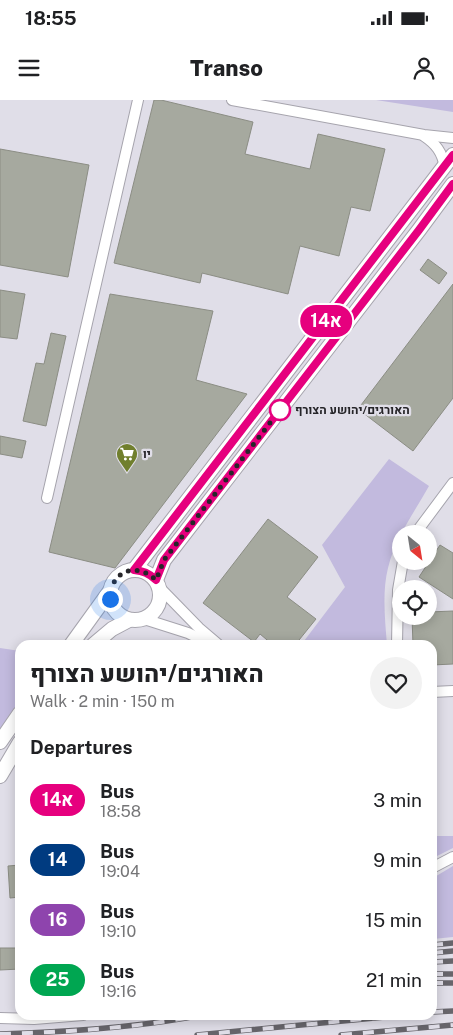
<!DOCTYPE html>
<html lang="en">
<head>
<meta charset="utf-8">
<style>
  :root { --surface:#fff; --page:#f2f2f2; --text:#202124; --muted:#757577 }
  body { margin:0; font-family:"Public Sans",Heebo,sans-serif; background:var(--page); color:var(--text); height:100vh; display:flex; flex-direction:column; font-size:19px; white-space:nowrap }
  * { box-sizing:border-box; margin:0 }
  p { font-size:16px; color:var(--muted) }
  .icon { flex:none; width:28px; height:28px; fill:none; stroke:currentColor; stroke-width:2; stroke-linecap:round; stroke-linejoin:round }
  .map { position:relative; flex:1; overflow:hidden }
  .drawer { position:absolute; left:15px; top:540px; width:422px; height:380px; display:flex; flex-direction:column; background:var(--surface); border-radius:15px; box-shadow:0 2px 12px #0003 }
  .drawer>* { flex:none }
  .badge { padding:0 10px; border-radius:16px; font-size:18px; line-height:32px }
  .needle { width:32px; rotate:150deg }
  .fabs { position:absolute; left:392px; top:425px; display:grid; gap:10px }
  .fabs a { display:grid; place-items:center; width:45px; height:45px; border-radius:50%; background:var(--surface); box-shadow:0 2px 12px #0003; font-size:25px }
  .you { position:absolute; width:25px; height:25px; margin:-12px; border:4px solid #fff; border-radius:50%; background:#1a73e8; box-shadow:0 0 0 8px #1a73e833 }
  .map>.badge { position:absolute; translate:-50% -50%; box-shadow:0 0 0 2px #fff }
  h2 { padding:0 15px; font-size:19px; line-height:45px }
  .round { display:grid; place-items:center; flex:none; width:52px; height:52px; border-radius:26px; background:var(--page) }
  .overview { display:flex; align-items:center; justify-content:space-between; height:85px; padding:0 15px }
  h1 { font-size:24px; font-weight:800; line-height:38px }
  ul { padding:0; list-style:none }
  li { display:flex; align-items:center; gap:15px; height:60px; padding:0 15px }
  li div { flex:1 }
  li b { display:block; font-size:19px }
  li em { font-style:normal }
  li .badge { min-width:55px; font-weight:700; text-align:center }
  .status { display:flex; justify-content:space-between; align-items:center; height:35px; padding:0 25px; background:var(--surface); direction:ltr }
  .status svg { height:14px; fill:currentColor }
  header { display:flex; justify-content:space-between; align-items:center; height:65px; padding:0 15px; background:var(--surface); font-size:22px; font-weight:800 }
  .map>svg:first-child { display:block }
</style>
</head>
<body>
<div class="status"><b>18:55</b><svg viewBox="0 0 49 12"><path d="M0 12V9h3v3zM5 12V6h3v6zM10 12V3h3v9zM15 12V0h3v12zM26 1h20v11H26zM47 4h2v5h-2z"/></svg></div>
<header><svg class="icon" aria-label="menu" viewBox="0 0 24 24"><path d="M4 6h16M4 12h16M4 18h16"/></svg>Transo<svg class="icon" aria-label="person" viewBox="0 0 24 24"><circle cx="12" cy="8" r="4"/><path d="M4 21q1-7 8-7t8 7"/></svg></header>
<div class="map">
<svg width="453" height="935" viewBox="0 0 453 935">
  <rect width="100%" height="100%" fill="#e0dee8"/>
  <g fill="#c2bade">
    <polygon points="376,0 453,0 453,12"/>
    <path d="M 389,359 L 429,386 C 414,413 395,438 388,468 C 382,492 385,520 387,545 L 301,545 L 345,487 L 322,445 Z"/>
    <polygon points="0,548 20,551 20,600 0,629"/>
    <polygon points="433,736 453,736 453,748 433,758"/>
    <polygon points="453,766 453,837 433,839 433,778"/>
  </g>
  <g fill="#a6a99f" stroke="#8b8d84">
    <polygon points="154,0 161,0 253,22 245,54 310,69 318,34 385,49 370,111 351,107 339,156 300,146 288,194 202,173 200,183 114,163"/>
    <polygon points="0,49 89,65 68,177 0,165"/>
    <polygon points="428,159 447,173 439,184 420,170"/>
    <polygon points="453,184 453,298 413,351 358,309"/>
    <polygon points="0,190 25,194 17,239 0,237"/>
    <polygon points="110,194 213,211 196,280 247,294 115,468 49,452"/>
    <polygon points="51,233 66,236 46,326 23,321 36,263 44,264"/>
    <polygon points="0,336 26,341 22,358 0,354"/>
    <polygon points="268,419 318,457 287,497 316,519 295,545 273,545 260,534 254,542 203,503"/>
    <polygon points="440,445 453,453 453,499 419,477"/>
    <polygon points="453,511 453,564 432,565 432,545 413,545 412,516 429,516 429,512"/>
    <polygon points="20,765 20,797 10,798 8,766"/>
    <polygon points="0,848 20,848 20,869 0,870"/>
  </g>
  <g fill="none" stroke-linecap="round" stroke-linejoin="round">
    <g stroke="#a6a4ad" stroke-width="12">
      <g id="street">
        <polyline points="232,0 424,35 453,38"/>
        <path d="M 424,36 C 436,44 442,52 445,67"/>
        <polyline points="47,398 138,0"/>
        <polyline points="415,434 453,383"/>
        <polyline points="159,487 199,528 219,545"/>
        <polyline points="144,519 188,533 213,545"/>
        <polyline points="397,545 398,490 403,461"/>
        <polyline points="432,592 453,591"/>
        <polyline points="432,768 453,757"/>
        <polyline points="0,918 34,919 83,915"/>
      </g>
    </g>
    <g stroke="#a6a4ad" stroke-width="16">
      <g id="secondary">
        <circle cx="135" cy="495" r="25"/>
        <polyline points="134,470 453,55"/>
        <polyline points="156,480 164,460 419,130 453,84"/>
        <polyline points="71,545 110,491"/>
        <polyline points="93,545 112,529 129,520"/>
        <polyline points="0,642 20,613"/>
        <polyline points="0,676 20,642"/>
      </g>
    </g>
    <use href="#street" stroke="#fff" stroke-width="10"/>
    <use href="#secondary" stroke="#fff" stroke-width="14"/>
    <g stroke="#67656b" stroke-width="5.5">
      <g id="rail">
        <polyline points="432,845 453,843"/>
        <polyline points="432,853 453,851"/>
        <polyline points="432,862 453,861"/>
        <polyline points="432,874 453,874"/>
        <polyline points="432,883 453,883"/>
        <polyline points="432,912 453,911"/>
        <path d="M 0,934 C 67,932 136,928 202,915"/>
        <polyline points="197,935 406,915"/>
        <polyline points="341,935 453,925"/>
      </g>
    </g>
    <use href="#rail" stroke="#e0dee8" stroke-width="4" stroke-dasharray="11" stroke-linecap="butt"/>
  </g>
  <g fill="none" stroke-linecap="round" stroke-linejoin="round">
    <g stroke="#fff" stroke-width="11">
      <path id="line" d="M 453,55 L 134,470 C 143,471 149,473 156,480 L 164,460 L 419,130 L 453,84"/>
    </g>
    <use href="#line" stroke="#e6007e" stroke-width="8"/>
    <path stroke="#262529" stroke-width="5" stroke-dasharray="0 9" d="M 110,499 C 110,471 136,461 156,480 L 164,460 L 280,310"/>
  </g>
  <defs>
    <g id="supermarket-pin" transform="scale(1.125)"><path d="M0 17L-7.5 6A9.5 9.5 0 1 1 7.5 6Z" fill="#707f2d" stroke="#e0dee8"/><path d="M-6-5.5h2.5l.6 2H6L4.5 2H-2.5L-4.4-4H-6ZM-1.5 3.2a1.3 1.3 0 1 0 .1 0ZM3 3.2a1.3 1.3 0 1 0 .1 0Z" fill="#fff"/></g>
  </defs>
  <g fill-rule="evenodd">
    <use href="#supermarket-pin" x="127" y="354"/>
  </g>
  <circle fill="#fff" stroke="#e6007e" stroke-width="2.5" cx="280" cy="310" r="10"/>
  <g text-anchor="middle" stroke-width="4.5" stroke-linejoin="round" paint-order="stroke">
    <g font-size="12" font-weight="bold" fill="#262529" stroke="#e0dee8" text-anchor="start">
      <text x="295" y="314">האורגים/יהושע הצורף</text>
    </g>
    <g font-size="12" font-weight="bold" fill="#262529" stroke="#e0dee8" text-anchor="start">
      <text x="143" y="358">יו</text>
    </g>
  </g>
</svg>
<div class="fabs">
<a><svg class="needle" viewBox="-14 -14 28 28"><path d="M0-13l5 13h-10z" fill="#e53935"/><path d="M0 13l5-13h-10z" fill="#757577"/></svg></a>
<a><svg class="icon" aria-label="locate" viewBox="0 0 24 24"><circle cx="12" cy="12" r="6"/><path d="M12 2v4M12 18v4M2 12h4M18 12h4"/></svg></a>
</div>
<div class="you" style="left:110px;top:499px"></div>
<b class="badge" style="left:326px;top:221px;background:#e6007e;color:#fff">14א</b>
<section class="drawer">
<div class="overview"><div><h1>האורגים/יהושע הצורף</h1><p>Walk · 2 min · 150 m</p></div><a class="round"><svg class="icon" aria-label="heart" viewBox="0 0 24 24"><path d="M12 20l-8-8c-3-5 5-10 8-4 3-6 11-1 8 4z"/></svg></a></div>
<h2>Departures</h2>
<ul>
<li><span class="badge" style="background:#e6007e;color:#fff">14א</span><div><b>Bus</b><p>18:58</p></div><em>3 min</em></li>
<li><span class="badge" style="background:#003b80;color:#fff">14</span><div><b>Bus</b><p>19:04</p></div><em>9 min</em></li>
<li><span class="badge" style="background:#8e44ad;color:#fff">16</span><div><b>Bus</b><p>19:10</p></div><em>15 min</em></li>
<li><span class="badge" style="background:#00a651;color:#fff">25</span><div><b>Bus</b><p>19:16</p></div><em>21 min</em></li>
</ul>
</section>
</div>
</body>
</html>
